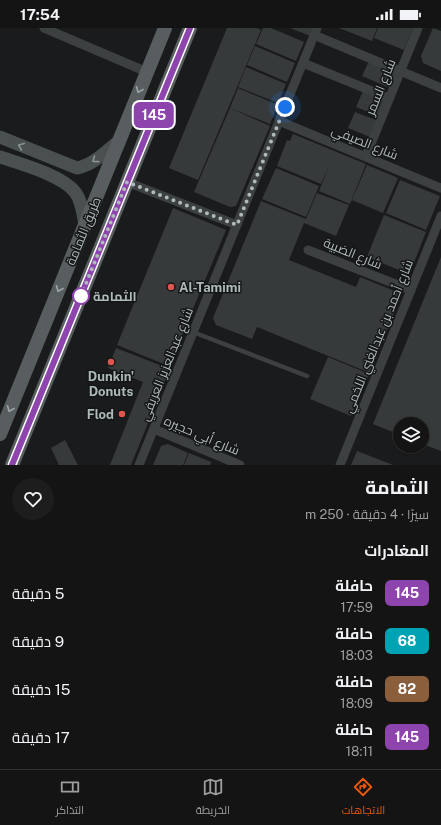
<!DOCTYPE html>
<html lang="ar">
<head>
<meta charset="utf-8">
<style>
  :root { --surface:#141415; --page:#1d1d1e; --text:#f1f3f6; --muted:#9d9ea0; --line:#333334; --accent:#ea580c }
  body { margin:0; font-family:"Public Sans",Cairo,sans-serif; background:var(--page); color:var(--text); direction:rtl; height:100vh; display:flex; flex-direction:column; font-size:15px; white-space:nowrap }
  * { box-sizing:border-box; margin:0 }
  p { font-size:13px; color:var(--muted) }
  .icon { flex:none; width:22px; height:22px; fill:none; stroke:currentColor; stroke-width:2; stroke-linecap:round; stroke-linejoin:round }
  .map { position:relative; height:437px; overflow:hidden; direction:ltr }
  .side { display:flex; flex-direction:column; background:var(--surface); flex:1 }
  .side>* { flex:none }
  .badge { padding:0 8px; border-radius:6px; font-size:14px; line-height:26px }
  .controls { position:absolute; left:393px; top:389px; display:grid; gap:8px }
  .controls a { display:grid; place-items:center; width:36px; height:36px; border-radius:50%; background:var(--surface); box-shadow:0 1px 3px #0004,0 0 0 1px var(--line); font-size:20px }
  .you { position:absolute; width:20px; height:20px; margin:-10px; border:3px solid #fff; border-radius:50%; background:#1a73e8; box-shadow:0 0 0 6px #1a73e833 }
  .map>.badge { position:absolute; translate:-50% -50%; box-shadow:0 0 0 2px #fff }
  h2 { padding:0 12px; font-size:15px; line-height:36px }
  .round { display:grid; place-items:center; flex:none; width:42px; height:42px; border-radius:21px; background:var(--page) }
  .summary { display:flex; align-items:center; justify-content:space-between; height:68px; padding:0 12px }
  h1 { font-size:19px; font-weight:700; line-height:30px }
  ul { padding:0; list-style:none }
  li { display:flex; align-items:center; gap:12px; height:48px; padding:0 12px }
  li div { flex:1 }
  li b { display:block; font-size:15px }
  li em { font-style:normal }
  li .badge { min-width:44px; font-weight:700; text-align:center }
  .status { display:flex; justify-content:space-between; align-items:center; height:28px; padding:0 20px; background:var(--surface); direction:ltr }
  .status svg { height:11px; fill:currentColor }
  .tab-bar { display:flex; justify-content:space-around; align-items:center; height:56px; border-top:1px solid var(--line); background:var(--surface); font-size:11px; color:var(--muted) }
  .tab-bar a { display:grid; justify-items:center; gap:2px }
  .tab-bar .on { color:var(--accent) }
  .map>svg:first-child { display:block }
</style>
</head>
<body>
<div class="status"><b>17:54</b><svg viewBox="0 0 49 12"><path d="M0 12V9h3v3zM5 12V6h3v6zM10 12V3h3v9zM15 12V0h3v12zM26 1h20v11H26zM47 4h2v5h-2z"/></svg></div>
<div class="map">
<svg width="441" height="437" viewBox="0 0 441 437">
  <rect width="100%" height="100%" fill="#1a1b1c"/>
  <g fill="#373a3b">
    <polygon points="227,0 257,0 261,2 198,152 169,140"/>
    <polygon points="263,0 271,0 304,14 296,33 256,16"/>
    <polygon points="290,0 316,0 313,9"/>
    <polygon points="339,0 377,0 372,13"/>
    <polygon points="378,0 413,0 404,22 374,10"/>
    <polygon points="433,0 441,3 441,43 423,35 421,28"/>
    <polygon points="255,18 295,35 287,54 247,37"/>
    <polygon points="369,33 397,45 390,60 362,48"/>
    <polygon points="246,39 286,56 278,75 238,59"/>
    <polygon points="238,60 278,77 270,96 230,80"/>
    <polygon points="363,63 385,72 378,88 356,79"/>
    <polygon points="230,80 270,98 236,178 230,179 194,164"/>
    <polygon points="355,84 376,92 370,109 348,100"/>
    <polygon points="293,106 366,136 350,176 319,163 330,136 321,156 277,138 287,112 290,113"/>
    <polygon points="367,137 398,150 383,185 352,172"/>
    <polygon points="276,140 319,158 306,189 262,171"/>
    <polygon points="400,152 440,168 426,202 386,185"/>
    <polygon points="317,165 349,177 336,208 304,195 289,232 356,259 360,249 397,264 400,270 370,345 257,299 252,311 216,297 213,290 261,173 306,191"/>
    <polygon points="173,180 226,202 169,338 117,317"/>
    <polygon points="384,187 426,204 411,242 404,244 367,229"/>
    <polygon points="441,229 441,423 422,416 422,396 400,396 400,407 373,396"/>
    <polygon points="116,320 170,341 131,437 110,437 143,354 108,340"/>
    <polygon points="328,329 369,346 351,388 310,371"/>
    <polygon points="65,412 78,437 59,437 51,420"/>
    <polygon points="168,416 188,425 183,437 153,437 161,418"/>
    <polygon points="357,423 393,437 351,437"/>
    <polygon points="189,425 211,434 210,437 184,437"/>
  </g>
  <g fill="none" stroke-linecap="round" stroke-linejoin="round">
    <polyline stroke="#3c4041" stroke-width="4.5" points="193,304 307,348"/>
    <g stroke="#3c4041" stroke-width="9">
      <polyline points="44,0 147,44"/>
      <polyline points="314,7 441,60"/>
      <polyline points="303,35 389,70"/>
      <polyline points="279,93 441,160"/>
      <polyline points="366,128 418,0"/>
      <polyline points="127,154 237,197"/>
      <polyline points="308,222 411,262"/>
      <polyline points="154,401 240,437"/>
      <polyline points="139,437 317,0"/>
      <polyline points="340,437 441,188"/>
    </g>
    <g stroke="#4a4f50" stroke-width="13">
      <path d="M 0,109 L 77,140 C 93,137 105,124 118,114"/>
      <path d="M 0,129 C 21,136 62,147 75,164 C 82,173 83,187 85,197"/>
    </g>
    <g stroke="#585e5f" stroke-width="14">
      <polyline points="0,406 165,0"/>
      <polyline points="12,437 190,0"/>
    </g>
  </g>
  <defs><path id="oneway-chevron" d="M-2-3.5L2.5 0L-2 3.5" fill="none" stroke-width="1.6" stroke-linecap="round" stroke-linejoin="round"/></defs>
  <g stroke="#9da7a8">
    <use href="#oneway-chevron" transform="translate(139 62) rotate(112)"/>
    <use href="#oneway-chevron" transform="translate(59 261) rotate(112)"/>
    <use href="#oneway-chevron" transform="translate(10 381) rotate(112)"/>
  </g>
  <g stroke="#8b9495">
    <use href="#oneway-chevron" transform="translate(21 118) rotate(-158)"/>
    <use href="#oneway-chevron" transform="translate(95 132) rotate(143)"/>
  </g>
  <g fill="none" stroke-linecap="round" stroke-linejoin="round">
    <g stroke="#fff" stroke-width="9">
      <polyline id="line" points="12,437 190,0"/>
    </g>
    <use href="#line" stroke="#8e44ad" stroke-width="6"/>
    <polyline stroke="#aeb9ba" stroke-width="4" stroke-dasharray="0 7.2" points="81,268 127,154 237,197 285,79"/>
  </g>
  <g fill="#dd5751" stroke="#151617" stroke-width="1.5">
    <circle cx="171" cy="259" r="4"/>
    <circle cx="111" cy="334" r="4"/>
    <circle cx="122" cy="386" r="4"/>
  </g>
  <circle fill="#fff" stroke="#8e44ad" stroke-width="2" cx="81" cy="268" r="8"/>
  <g text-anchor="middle" stroke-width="3" stroke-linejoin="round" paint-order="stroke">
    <g font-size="13" fill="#aeb9ba" stroke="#151617">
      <text transform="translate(380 59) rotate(-68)" y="5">شارع السمر</text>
      <text transform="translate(365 114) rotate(22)" y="5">شارع الصيفي</text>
      <text transform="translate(83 203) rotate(-68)" y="5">طريق الثمامة</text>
      <text transform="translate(353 225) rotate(22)" y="5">شارع الضبية</text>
      <text transform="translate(378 308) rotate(-68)" y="5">شارع أحمد بن عبدالغني اللخمي</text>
      <text transform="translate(166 336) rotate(-68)" y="5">شارع عبدالعزيز العريفي</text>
      <text transform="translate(202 407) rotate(23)" y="5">شارع أبي حجيره</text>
    </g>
    <g font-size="13" font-weight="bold" fill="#aeb9ba" stroke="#151617" text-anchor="start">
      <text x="179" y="264">Al-Tamimi</text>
      <text x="111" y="353" text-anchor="middle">Dunkin'<tspan x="111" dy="15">Donuts</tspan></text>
      <text x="114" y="391" text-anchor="end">Flod</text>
    </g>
    <g font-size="13" font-weight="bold" fill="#aeb9ba" stroke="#151617" text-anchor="start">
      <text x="93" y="273">الثمامة</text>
    </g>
  </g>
</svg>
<div class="controls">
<a><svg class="icon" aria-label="layers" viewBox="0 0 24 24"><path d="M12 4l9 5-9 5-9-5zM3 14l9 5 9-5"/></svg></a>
</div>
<div class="you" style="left:285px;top:79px"></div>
<b class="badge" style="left:154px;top:87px;background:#8e44ad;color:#fff">145</b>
</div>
<section class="side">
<div class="summary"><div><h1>الثمامة</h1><p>سيرًا · 4 دقيقة · 250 m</p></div><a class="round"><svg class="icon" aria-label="heart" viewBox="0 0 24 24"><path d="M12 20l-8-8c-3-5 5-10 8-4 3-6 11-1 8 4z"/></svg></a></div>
<h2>المغادرات</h2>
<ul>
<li><span class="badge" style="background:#8e44ad;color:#fff">145</span><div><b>حافلة</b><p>17:59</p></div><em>5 دقيقة</em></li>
<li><span class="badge" style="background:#00a3b4;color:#fff">68</span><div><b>حافلة</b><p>18:03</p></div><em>9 دقيقة</em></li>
<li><span class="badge" style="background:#8b5e3c;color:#fff">82</span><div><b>حافلة</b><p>18:09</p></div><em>15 دقيقة</em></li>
<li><span class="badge" style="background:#8e44ad;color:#fff">145</span><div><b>حافلة</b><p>18:11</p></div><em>17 دقيقة</em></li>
</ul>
</section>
<nav class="tab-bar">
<a class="on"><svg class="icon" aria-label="directions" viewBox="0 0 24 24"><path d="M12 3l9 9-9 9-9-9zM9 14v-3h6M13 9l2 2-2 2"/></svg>الاتجاهات</a>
<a><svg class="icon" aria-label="map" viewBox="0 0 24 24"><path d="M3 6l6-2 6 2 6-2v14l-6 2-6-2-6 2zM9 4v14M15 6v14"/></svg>الخريطة</a>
<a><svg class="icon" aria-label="tickets" viewBox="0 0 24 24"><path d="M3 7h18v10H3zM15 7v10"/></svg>التذاكر</a>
</nav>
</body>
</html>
